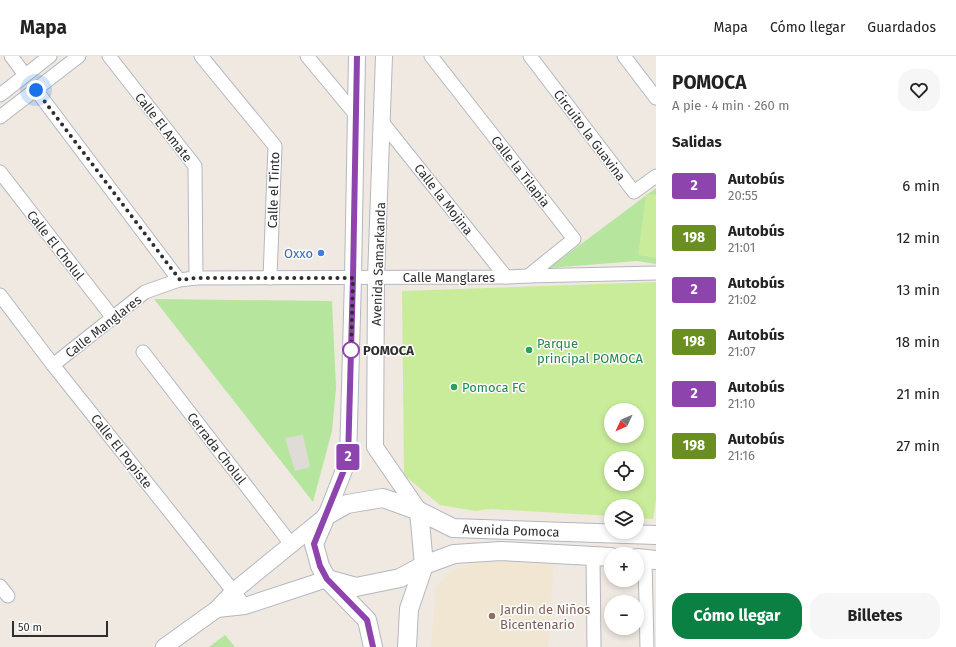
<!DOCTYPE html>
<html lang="es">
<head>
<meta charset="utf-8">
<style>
  :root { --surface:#fff; --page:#f6f6f6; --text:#222; --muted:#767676; --line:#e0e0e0; --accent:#0b8043 }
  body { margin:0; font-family:"Fira Sans",sans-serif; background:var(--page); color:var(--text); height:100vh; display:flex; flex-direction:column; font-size:15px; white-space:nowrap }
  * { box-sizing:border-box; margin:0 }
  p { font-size:13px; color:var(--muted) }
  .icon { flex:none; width:22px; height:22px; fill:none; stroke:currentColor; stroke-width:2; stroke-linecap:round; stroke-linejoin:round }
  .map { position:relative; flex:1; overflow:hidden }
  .details { display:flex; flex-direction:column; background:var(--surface); width:300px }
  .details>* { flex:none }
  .badge { padding:0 8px; border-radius:3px; font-size:14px; line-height:26px }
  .needle { width:26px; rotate:226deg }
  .buttons { position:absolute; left:604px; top:347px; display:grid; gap:8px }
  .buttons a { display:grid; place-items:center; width:40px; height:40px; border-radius:50%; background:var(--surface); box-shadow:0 2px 6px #0003; font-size:20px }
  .scale { position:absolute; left:12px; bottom:10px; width:96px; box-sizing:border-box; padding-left:4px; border:2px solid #2e2e2e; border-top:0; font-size:11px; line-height:14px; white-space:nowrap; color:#2e2e2e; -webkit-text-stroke:3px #fff; paint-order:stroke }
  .you { position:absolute; width:20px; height:20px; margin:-10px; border:3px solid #fff; border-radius:50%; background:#1a73e8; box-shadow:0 0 0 6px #1a73e833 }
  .map>.badge { position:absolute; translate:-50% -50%; box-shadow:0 0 0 2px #fff }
  h2 { padding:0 16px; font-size:15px; line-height:36px }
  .round { display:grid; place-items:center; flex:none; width:42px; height:42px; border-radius:16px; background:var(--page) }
  .overview { display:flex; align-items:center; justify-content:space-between; height:68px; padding:0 16px }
  h1 { font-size:19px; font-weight:700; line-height:30px }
  .action { display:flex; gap:8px; margin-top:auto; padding:8px 16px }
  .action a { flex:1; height:46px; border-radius:16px; background:var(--accent); color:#fff; font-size:16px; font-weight:700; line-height:46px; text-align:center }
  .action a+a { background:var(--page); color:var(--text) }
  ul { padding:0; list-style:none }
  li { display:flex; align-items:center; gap:12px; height:52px; padding:0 16px }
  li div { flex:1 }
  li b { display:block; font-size:15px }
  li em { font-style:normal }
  li .badge { min-width:44px; font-weight:700; text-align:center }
  header { display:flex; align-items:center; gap:24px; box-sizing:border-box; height:56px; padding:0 20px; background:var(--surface); border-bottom:1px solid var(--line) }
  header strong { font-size:19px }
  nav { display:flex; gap:22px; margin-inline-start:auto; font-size:14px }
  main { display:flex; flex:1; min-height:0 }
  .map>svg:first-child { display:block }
</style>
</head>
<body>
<header>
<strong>Mapa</strong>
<nav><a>Mapa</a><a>Cómo llegar</a><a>Guardados</a></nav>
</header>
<main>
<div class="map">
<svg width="656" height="591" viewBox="0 0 656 591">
  <rect width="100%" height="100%" fill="#efe9e1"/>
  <polygon fill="#f0e6d1" points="490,501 554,503 548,591 431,591 436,530 454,514"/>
  <g fill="#b6e59e">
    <polygon points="656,132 656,208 637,205 549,212"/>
    <polygon points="154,243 332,245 336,332 332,375 313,446"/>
    <polygon points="225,579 235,591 209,591"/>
  </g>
  <g fill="#c9ec9a" fill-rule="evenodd">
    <polygon points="646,138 656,139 656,202 638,199"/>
    <path d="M 656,226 L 656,444 L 653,463 L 637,462 L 637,450 L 611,450 L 611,460 L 490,453 L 475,455 L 440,449 L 404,419 L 402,235 ZM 611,354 L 637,354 L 637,380 L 611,380 ZM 611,402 L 637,402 L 637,428 L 611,428 Z"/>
  </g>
  <polygon fill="#dfdcd8" points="303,379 310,411 295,415 285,382"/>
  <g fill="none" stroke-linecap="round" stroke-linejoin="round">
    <g stroke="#b4b7c1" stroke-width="15">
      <g id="minor">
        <polyline points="11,0 25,19"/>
        <polyline points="109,0 195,110 196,222"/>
        <polyline points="201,0 275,90 270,222"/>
        <polyline points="307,0 356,59"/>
        <polyline points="431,0 574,183 528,220"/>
        <polyline points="530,0 634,136 656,120"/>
        <polyline points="624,0 656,42"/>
        <polyline points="36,34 179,224"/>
        <polyline points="0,39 50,0"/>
        <polyline points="0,61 79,0"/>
        <polyline points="382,66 506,221"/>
        <polyline points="0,116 113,262"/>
        <polyline points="0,239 53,309 245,550"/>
        <polyline points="143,296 291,488"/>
        <polyline points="53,309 145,236 179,224 196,222 506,221 528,220 656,217"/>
        <polyline points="593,500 594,591"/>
        <polyline points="645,502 647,591"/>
        <polyline points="0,530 8,540"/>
      </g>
    </g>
    <g stroke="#b4b7c1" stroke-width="18">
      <g id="tertiary">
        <polyline points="384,0 376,222 375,391 419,455"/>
        <polyline points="217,553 245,550 327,523"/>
        <polyline points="164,591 217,553 234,535 326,460 348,404 353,222 357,0"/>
      </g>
    </g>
    <g stroke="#b4b7c1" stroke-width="20">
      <g id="secondary">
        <polyline points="637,502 656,504"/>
        <polyline points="327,523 356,531 400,522 424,509 454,498 501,495 611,501"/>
        <polyline points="373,591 367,564 327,523 320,510 314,488 326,460 347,448 383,442 419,455 453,472 656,479"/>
        <polyline points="407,591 409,553 424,509 419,455"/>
      </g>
    </g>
    <use href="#minor" stroke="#fff" stroke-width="13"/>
    <use href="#tertiary" stroke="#fff" stroke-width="16"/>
    <use href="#secondary" stroke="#fff" stroke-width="18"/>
  </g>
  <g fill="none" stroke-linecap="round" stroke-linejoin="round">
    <g stroke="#fff" stroke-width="9">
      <polyline id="line" points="357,0 353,222 348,404 314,488 320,510 327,523 367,564 373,591"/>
    </g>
    <use href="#line" stroke="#8e44ad" stroke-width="6"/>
    <polyline stroke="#2e2e2e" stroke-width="4" stroke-dasharray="0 7.2" points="36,34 180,224 196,222 353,222 351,298 351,294"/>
  </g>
  <circle fill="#3f7fe0" stroke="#fff" stroke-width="1.5" cx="321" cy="197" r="4"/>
  <circle fill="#fff" stroke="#8e44ad" stroke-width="2" cx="351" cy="294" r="8"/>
  <g fill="#2e9e5b" stroke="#fff" stroke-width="1.5">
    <circle cx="529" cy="294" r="4"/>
    <circle cx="454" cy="331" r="4"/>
  </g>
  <circle fill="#8d6e63" stroke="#fff" stroke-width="1.5" cx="492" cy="560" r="4"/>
  <g text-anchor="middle" stroke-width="3" stroke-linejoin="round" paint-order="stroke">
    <g font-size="13" fill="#2e2e2e" stroke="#fff">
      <text transform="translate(164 71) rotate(52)" y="5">Calle El Amate</text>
      <text transform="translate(590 79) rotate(53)" y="5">Circuito la Guavina</text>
      <text transform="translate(521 115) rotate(52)" y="5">Calle la Tilapia</text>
      <text transform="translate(273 134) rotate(-88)" y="5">Calle el Tinto</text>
      <text transform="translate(444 143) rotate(52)" y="5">Calle la Mojina</text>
      <text transform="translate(56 189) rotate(52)" y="5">Calle El Cholul</text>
      <text transform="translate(378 208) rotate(-88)" y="5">Avenida Samarkanda</text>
      <text x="449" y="226">Calle Manglares</text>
      <text transform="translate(103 270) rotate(-38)" y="5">Calle Manglares</text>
      <text transform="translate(217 392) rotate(52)" y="5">Cerrada Cholul</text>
      <text transform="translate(122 395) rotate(52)" y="5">Calle El Popiste</text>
      <text transform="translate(511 474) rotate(2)" y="5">Avenida Pomoca</text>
    </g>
    <g font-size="13" fill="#366cbe" stroke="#fff" text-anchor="end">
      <text x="313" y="202">Oxxo</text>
    </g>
    <g font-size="13" fill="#27864d" stroke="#fff" text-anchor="start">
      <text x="537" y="292">Parque<tspan x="537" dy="15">principal POMOCA</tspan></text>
      <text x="462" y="336">Pomoca FC</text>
    </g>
    <g font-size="13" font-weight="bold" fill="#2e2e2e" stroke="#fff" text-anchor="start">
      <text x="363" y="299">POMOCA</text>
    </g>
    <g font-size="13" fill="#785e54" stroke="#fff" text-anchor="start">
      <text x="500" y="558">Jardin de Niños<tspan x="500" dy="15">Bicentenario</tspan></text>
    </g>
  </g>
</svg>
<div class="buttons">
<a><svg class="needle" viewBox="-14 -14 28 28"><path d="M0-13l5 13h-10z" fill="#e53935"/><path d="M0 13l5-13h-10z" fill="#767676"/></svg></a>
<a><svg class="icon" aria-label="locate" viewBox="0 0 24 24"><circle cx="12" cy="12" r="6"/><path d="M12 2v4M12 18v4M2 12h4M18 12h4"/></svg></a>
<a><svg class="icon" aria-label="layers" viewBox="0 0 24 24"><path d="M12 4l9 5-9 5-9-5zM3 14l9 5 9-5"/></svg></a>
<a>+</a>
<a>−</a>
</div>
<div class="scale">50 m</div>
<div class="you" style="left:36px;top:34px"></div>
<b class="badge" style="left:348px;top:401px;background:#8e44ad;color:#fff">2</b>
</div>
<section class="details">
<div class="overview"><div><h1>POMOCA</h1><p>A pie · 4 min · 260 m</p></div><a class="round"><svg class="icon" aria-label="heart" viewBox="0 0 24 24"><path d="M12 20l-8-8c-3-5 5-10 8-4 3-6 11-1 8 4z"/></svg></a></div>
<h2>Salidas</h2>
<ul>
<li><span class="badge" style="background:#8e44ad;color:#fff">2</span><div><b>Autobús</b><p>20:55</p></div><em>6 min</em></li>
<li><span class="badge" style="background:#6b8e23;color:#fff">198</span><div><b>Autobús</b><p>21:01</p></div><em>12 min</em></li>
<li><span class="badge" style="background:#8e44ad;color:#fff">2</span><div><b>Autobús</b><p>21:02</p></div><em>13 min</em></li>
<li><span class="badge" style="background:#6b8e23;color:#fff">198</span><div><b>Autobús</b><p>21:07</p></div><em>18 min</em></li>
<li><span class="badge" style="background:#8e44ad;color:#fff">2</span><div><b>Autobús</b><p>21:10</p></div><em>21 min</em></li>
<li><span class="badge" style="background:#6b8e23;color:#fff">198</span><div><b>Autobús</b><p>21:16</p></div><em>27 min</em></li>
</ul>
<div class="action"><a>Cómo llegar</a><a>Billetes</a></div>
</section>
</main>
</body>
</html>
